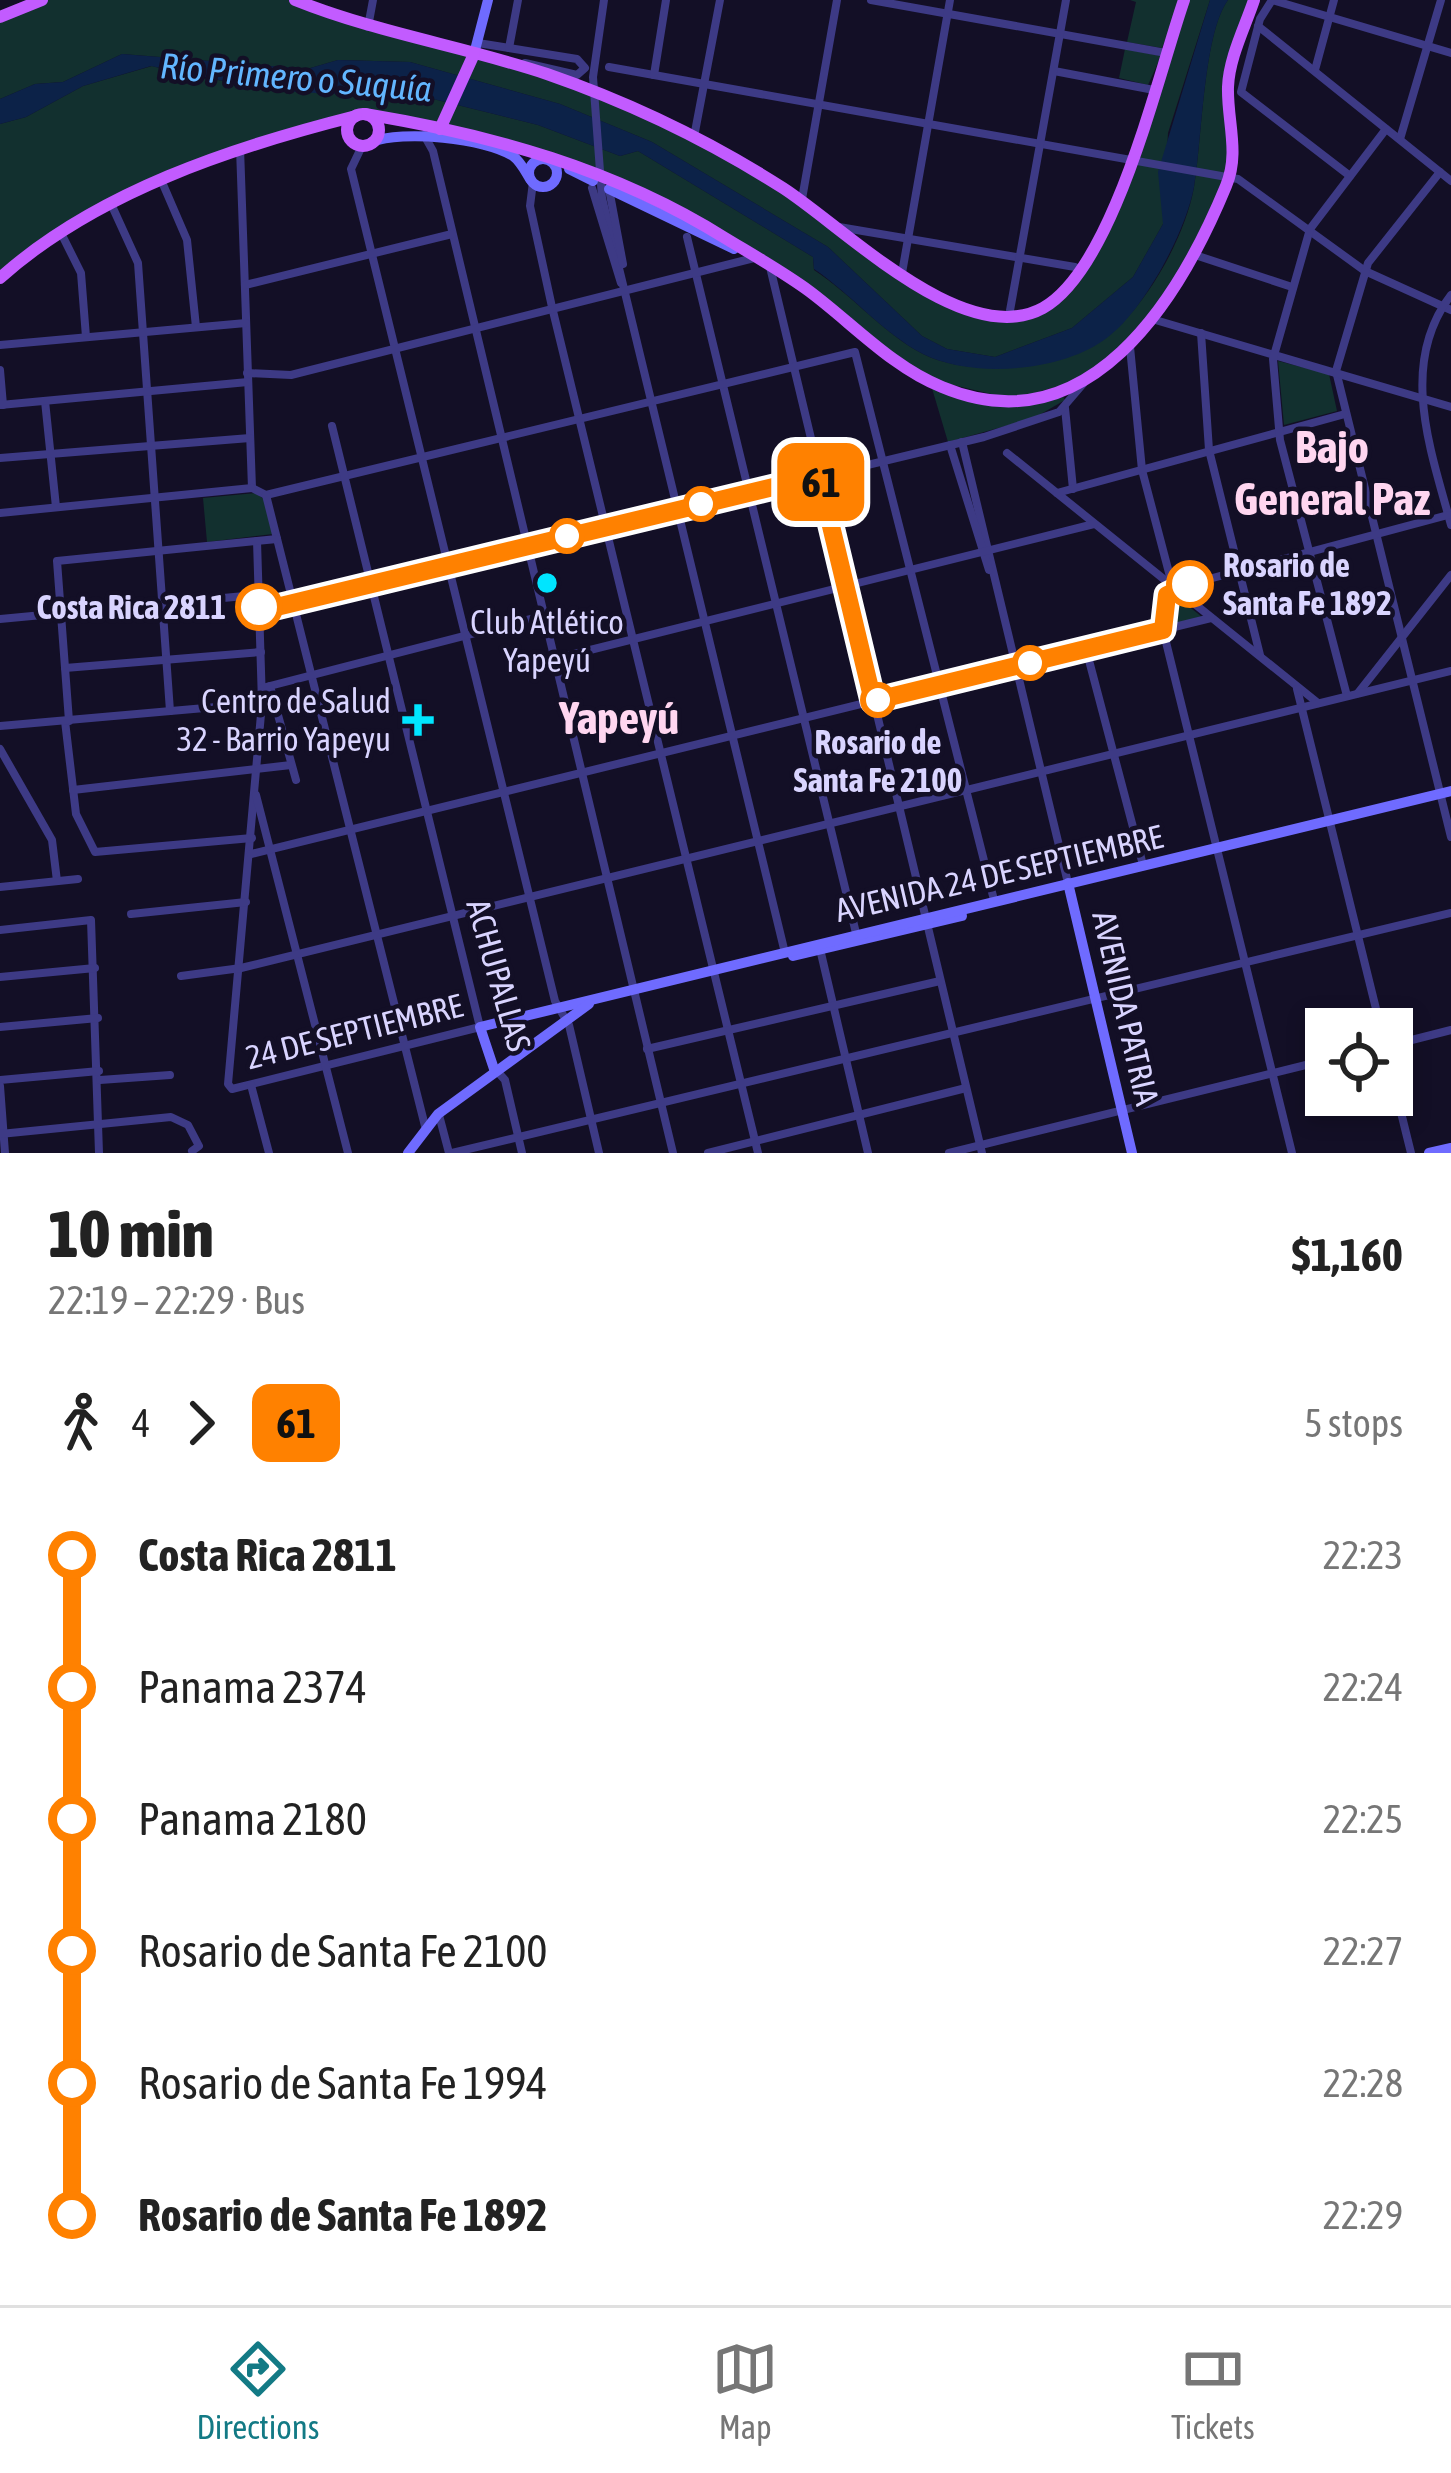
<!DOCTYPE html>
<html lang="en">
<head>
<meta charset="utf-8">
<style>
  :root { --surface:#fff; --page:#f6f6f6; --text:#222; --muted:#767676; --line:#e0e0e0; --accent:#137a85 }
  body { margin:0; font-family:"Asap Condensed",sans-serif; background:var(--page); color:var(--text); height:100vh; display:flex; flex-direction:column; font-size:45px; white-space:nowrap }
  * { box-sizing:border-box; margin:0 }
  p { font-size:39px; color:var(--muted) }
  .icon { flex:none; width:66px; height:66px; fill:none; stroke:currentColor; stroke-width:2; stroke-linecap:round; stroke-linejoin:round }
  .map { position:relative; height:1153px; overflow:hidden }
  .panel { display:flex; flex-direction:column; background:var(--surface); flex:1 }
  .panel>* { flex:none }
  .badge { padding:0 24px; border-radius:18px; font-size:42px; line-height:78px }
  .tools { position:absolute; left:1305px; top:1008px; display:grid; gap:24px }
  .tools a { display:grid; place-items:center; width:108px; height:108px; border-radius:0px; background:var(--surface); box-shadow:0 6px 18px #0003; font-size:60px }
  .map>.badge { position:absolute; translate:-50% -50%; box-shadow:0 0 0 6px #fff }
  .legs { display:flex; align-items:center; gap:18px; height:132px; padding:0 48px; font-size:39px }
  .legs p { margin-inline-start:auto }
  .head { display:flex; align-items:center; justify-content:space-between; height:204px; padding:0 48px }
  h1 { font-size:66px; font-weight:800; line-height:90px }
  ul { padding:0 48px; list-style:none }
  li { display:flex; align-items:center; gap:42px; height:132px; font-size:45px }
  li i { display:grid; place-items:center; width:18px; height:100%; margin:0 15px; background:currentColor }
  li i::after { content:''; width:30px; height:30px; margin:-15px; border:9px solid; border-radius:50%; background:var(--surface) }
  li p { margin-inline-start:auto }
  li:first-child i { background:linear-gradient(#0000 50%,currentColor 0) }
  li:last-child i { background:linear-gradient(currentColor 50%,#0000 0) }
  .menu { display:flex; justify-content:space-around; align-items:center; height:168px; border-top:3px solid var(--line); background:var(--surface); font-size:33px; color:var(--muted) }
  .menu a { display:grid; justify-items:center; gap:6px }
  .menu .selected { color:var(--accent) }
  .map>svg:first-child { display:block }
</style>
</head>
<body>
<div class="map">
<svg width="1451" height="1153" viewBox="0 0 1451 1153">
  <rect width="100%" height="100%" fill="#130f26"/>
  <g fill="#12302f">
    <polygon points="42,0 295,0 549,75 752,168 948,303 1018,316 1066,289 1115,201 1184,0 1210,0 1168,133 1163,224 1133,277 1072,328 995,357 947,349 922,336 828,247 652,142 560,104 410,62 338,60 307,69 122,54 63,82 35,84 0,99 0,17"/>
    <polygon points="1130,0 1181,0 1162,48 1127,42 1136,2"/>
    <path d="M 1228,0 L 1254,0 L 1232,64 L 1228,182 L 1153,319 L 1095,376 L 1012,399 L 924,378 L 811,292 L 600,175 L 369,116 L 240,147 L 112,206 L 0,278 L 0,124 L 26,117 L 83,86 L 152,66 L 193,77 L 330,94 L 393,89 L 538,125 L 620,156 L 638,151 L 813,257 L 814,270 C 851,294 884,334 923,354 C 976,381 1079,366 1122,323 C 1154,291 1186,233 1194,187 C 1202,143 1203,33 1228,0 Z"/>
    <polygon points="1125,49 1161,56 1148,85 1119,78"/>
    <polygon points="1278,361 1329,374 1337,411 1284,425"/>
    <polygon points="931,385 956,395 1062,395 1065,400 1034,418 948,442"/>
    <polygon points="256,493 265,500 273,534 207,542 203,498"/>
    <polygon points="1172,593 1202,617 1171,625 1167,611"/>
  </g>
  <path fill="#0c2248" d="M 1210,0 L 1228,0 C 1203,34 1202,143 1194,187 C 1186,231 1144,310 1108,337 C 1064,372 972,379 923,354 C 884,334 851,294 814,269 L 813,257 L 638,151 L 620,156 L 538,125 L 393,89 L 330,94 L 268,90 L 151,66 L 83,86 L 26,117 L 0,124 L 0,99 L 35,84 L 63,82 L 122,54 L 307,69 L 338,60 L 410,62 L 560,104 L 652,142 L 828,247 L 922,336 L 947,349 L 995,357 L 1072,328 L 1133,277 L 1163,224 L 1158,172 Z"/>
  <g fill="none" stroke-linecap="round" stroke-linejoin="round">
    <g stroke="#3d3a85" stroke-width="8">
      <polyline points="604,0 593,77 602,198 785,953"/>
      <polyline points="871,0 1166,53"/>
      <polyline points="1272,0 1260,19 1241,92 1350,176"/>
      <polyline points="1272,0 1451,53"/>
      <polyline points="1258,26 1451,181"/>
      <polyline points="368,27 373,0"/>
      <polyline points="478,43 577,59 585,68 577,75 525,63"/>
      <polyline points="509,48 518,0"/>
      <polyline points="609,67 1238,179 1365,271 1451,310"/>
      <polyline points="1315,70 1334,0"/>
      <polyline points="1054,71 1154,90"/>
      <polyline points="654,75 666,0"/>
      <polyline points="424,135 433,151 673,1153"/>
      <polyline points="694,137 720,0"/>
      <polyline points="1400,139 1441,0"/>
      <polyline points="362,146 351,169 555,1001 569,1025 599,1153"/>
      <polyline points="240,148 252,488"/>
      <polyline points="1440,172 1368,263 1336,371 1451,837"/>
      <polyline points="162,182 187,240 196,327"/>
      <polyline points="533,182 530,206 552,307 758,1153"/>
      <polyline points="592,188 621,283"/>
      <polyline points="609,189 623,264"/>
      <polyline points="802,199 837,0"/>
      <polyline points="112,206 138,263 170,711"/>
      <polyline points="839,227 1075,267"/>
      <polyline points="61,233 81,273 86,337"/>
      <polyline points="687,237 856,933"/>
      <polyline points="1192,254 1292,287"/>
      <polyline points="770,267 982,1153"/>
      <polyline points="902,273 950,0"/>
      <polyline points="245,285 452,234"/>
      <path d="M 1451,295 C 1398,364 1431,451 1451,525"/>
      <polyline points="1009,316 1066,0"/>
      <polyline points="1152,319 1451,407"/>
      <polyline points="1201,333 1209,450 1260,655"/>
      <polyline points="0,345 246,323"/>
      <polyline points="1130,347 1142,470 1173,588 1164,601 1163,630 1292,1153"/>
      <polyline points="0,370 3,405"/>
      <polyline points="247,373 291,375 754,258"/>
      <polyline points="45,401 56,507"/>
      <polyline points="0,405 248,382"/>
      <polyline points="1065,408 1073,489"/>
      <polyline points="962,442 1068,883"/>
      <polyline points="950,445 989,570"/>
      <polyline points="1007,453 1318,703"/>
      <polyline points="0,458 250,438"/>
      <polyline points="252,488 266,495 855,352 994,900"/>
      <polyline points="1057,493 1345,414"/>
      <polyline points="266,495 425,1126"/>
      <polyline points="0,513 252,488"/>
      <polyline points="257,541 262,703 228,1084 232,1089 480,1027 332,426"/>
      <polyline points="1175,588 1448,515"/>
      <polyline points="260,611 984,437 1059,412 1083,384"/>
      <polyline points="0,619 255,595"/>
      <polyline points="1086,649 1143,865"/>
      <polyline points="554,659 1094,524"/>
      <polyline points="65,668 261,652"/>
      <polyline points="270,686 296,780"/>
      <polyline points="262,688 542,616"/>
      <polyline points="1297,689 1381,1029"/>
      <polyline points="1358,693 1451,575"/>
      <polyline points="1347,696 1280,440 1273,359 1310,229 1386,129"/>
      <polyline points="65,721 76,814 95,852 252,838"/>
      <polyline points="69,721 57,561 277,539"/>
      <polyline points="0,726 262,703"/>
      <polyline points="0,749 52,840 57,881"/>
      <polyline points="73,790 291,765"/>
      <polyline points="256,795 348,1153"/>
      <polyline points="251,854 1211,618"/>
      <polyline points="0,887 78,879"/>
      <polyline points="131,914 246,902"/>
      <polyline points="0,930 91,920 99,1153"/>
      <polyline points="820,949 868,1153"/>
      <polyline points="181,976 241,968 1451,671"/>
      <polyline points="0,977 95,968"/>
      <polyline points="0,1027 98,1018"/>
      <polyline points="1392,1045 1451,1030"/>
      <polyline points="647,1049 940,981"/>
      <polyline points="496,1070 505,1080 522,1153"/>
      <polyline points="1392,1076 1411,1153"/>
      <polyline points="0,1080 99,1071"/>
      <polyline points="100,1080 170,1075"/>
      <polyline points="251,1085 269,1153"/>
      <polyline points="0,1086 5,1153"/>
      <polyline points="439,1115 449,1153"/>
      <polyline points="0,1134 171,1117 188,1125 199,1146 192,1151"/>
      <polyline points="452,1153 1451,913"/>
      <polyline points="708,1153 966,1088"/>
      <polyline points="949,1153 1326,1060"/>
    </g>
    <g stroke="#6f6bff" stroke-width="10">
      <polyline points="474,54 488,0"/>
      <path d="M 372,142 C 402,130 485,138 513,156 C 521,162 525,171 530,179"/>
      <circle cx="543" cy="173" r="14"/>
      <polyline points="569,169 593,181"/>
      <polyline points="609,189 734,249"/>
      <polyline points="1068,883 1132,1153"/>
      <polyline points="793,956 962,916"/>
      <polyline points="494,1069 480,1027 1451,791"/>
      <polyline points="408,1153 438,1114 589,1004"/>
      <polyline points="1429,1153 1451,1148"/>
    </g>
    <g stroke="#c25bff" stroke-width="12">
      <path d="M 295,0 C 377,33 463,46 547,74 C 628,102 711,142 783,188 C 845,228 965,351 1043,308 C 1114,268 1157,78 1184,0"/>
      <polyline points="0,17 42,0"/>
      <path d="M 365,114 C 492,135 615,169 725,238 C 753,255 783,272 809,291 C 852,323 892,367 942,387 C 1088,448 1179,300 1226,186 C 1240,153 1227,121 1228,87 C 1229,58 1245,27 1254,0"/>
      <circle cx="363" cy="130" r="16"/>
      <polyline points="440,129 474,54"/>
      <path d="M 0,278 C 96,192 233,147 356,116"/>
    </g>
  </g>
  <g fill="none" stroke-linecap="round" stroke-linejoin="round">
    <g stroke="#fff" stroke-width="27">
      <polyline id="line-1" points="259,607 260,611 819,476 873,701 1163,630 1167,595 1190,584"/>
    </g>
    <use href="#line-1" stroke="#ff8100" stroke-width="18"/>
  </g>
  <g fill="#fff" stroke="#ff8100" stroke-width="6">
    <circle cx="701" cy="504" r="15"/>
    <circle cx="567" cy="536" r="15"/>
    <circle cx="1190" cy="584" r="21"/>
    <circle cx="259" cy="607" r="21"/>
    <circle cx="1030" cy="663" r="15"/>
    <circle cx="878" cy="700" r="15"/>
  </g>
  <g fill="#00e5ff" stroke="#130f26" stroke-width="4.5">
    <circle cx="547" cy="583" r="12"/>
    <path d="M412 702h12v12h12v12h-12v12h-12v-12h-12v-12h12z"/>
  </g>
  <g text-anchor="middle" stroke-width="9" stroke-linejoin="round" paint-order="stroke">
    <g font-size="33" font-weight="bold" fill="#d9d4ff" stroke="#130f26" text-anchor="start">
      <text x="1223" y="577">Rosario de<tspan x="1223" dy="38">Santa Fe 1892</tspan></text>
      <text x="226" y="619" text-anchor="end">Costa Rica 2811</text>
      <text x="878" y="754" text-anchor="middle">Rosario de<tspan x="878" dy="38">Santa Fe 2100</tspan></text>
    </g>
    <g font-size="33" fill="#d9d4ff" stroke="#130f26">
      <text x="547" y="634">Club Atlético<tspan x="547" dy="38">Yapeyú</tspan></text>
      <text x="391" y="713" text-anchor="end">Centro de Salud<tspan x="391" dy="38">32 - Barrio Yapeyu</tspan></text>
    </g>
    <g font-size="33" fill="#d9d4ff" stroke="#130f26">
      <text transform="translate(999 873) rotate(-13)" y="12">AVENIDA 24 DE SEPTIEMBRE</text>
      <text transform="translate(499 975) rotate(74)" y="12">ACHUPALLAS</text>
      <text transform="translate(1126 1008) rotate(77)" y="12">AVENIDA PATRIA</text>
      <text transform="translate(354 1031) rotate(-14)" y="12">24 DE SEPTIEMBRE</text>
    </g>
    <g font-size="36" font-style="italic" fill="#62b6ff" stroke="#130f26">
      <text transform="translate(296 77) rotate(5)" y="13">Río Primero o Suquía</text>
    </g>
    <g font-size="45" font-weight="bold" fill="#ffd6f0" stroke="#130f26">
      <text x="1332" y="463">Bajo<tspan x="1332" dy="52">General Paz</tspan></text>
      <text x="619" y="734">Yapeyú</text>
    </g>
  </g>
</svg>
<div class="tools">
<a><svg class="icon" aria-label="locate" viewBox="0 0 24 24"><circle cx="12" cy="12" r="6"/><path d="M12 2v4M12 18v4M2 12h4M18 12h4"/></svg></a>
</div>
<b class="badge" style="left:821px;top:482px;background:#ff8100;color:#111">61</b>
</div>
<section class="panel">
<div class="head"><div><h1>10 min</h1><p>22:19 – 22:29 · Bus</p></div><b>$1,160</b></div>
<div class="legs"><svg class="icon" aria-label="walk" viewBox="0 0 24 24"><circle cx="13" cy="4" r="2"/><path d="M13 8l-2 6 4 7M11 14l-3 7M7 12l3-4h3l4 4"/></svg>4<svg class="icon" aria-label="forward" viewBox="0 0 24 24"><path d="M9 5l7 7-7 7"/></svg><b class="badge" style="background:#ff8100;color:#111">61</b><p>5 stops</p></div>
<ul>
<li><i style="color:#ff8100"></i><b>Costa Rica 2811</b><p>22:23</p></li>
<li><i style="color:#ff8100"></i><span>Panama 2374</span><p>22:24</p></li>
<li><i style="color:#ff8100"></i><span>Panama 2180</span><p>22:25</p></li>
<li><i style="color:#ff8100"></i><span>Rosario de Santa Fe 2100</span><p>22:27</p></li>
<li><i style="color:#ff8100"></i><span>Rosario de Santa Fe 1994</span><p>22:28</p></li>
<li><i style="color:#ff8100"></i><b>Rosario de Santa Fe 1892</b><p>22:29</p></li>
</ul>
</section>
<nav class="menu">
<a class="selected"><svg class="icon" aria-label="directions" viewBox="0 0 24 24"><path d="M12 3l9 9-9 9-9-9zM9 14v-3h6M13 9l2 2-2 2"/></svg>Directions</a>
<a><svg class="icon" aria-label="map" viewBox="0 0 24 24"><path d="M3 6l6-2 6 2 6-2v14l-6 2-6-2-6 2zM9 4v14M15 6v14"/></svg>Map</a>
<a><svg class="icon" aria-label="tickets" viewBox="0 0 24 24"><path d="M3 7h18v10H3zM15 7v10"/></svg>Tickets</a>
</nav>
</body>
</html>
